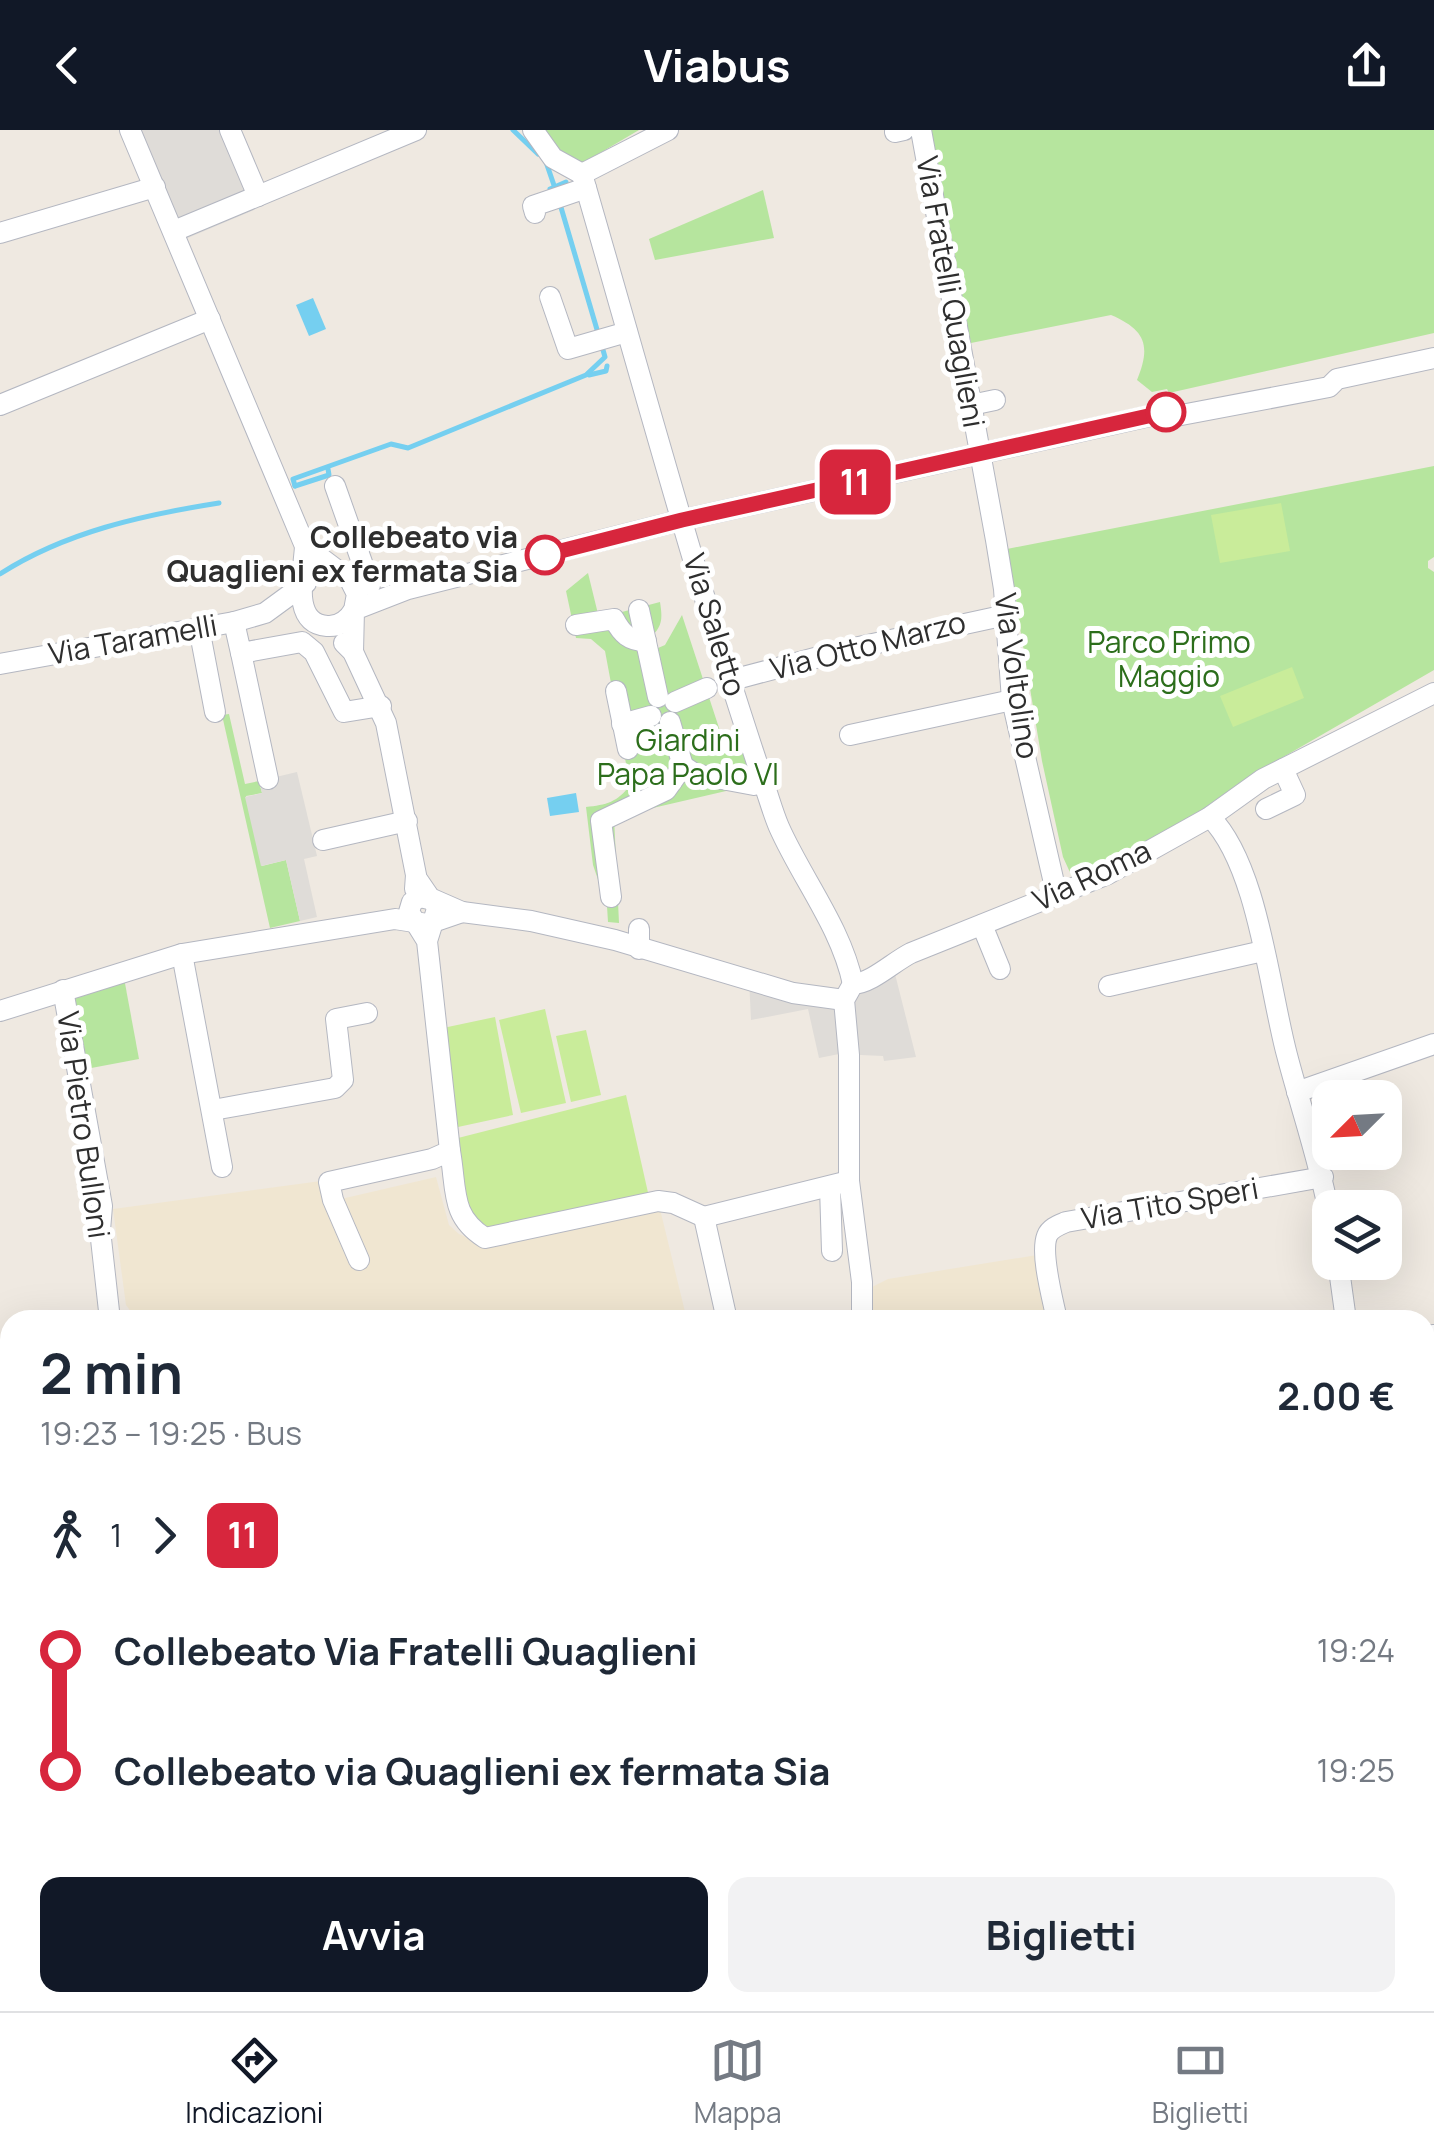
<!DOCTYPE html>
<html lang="it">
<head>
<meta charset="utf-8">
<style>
  :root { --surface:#fff; --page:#f2f2f3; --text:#1f2937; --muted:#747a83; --line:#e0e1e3; --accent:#111827 }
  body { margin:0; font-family:Manrope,sans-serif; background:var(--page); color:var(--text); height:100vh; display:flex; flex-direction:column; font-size:38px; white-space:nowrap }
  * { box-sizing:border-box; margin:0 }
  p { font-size:32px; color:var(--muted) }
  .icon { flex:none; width:55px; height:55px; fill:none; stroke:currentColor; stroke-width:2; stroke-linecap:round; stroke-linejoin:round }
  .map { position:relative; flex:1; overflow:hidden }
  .drawer { position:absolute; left:0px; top:1180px; width:1435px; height:702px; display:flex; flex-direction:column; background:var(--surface); border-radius:30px 30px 0 0; box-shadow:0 10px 40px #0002 }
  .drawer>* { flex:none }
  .badge { padding:0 20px; border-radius:15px; font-size:35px; line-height:65px }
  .needle { width:65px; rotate:246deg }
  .fabs { position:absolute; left:1312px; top:950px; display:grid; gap:20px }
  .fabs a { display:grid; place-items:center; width:90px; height:90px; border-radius:20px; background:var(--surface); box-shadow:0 10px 40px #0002; font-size:50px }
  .map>.badge { position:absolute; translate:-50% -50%; box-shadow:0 0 0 5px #fff }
  .legs { display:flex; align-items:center; gap:15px; height:110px; padding:0 40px; font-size:32px }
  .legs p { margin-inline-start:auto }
  .headline { display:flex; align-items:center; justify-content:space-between; height:170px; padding:0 40px }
  h1 { font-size:55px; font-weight:700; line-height:75px }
  .button { display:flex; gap:20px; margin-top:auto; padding:20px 40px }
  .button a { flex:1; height:115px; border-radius:20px; background:var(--accent); color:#fff; font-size:40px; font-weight:700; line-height:115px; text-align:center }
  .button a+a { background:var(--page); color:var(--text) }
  ul { padding:0 40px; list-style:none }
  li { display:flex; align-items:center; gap:35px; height:120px; font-size:38px }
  li i { display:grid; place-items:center; width:15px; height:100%; margin:0 12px; background:currentColor }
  li i::after { content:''; width:25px; height:25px; margin:-12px; border:8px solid; border-radius:50%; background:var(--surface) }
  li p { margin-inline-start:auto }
  li:first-child i { background:linear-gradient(#0000 50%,currentColor 0) }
  li:last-child i { background:linear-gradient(currentColor 50%,#0000 0) }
  header { display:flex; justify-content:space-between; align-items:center; height:130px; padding:0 40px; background:var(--accent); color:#fff; font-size:45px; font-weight:700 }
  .tab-bar { display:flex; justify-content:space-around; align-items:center; height:140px; border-top:2px solid var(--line); background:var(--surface); font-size:28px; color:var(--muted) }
  .tab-bar a { display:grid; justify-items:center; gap:5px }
  .tab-bar .selected { color:var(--accent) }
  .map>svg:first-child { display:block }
</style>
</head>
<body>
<header><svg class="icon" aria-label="back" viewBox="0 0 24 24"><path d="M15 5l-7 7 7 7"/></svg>Viabus<svg class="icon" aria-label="share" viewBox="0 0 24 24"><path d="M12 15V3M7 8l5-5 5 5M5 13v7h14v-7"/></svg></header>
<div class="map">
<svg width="1434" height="1881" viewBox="0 0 1434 1881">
  <rect width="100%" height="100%" fill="#efe9e1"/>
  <g fill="#f0e6d1">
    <polygon points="436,1047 449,1095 459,1104 482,1114 659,1075 687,1190 137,1190 126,1175 113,1079 321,1051 328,1072"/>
    <polygon points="1037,1125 1048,1190 874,1190 870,1158 888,1149"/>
  </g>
  <g fill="#b6e59e">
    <polygon points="536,0 639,0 578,36"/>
    <path d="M 927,0 L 1434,0 L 1434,203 L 1169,263 L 1167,259 L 1152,262 L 1137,250 C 1151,216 1146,200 1111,185 L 971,213 Z"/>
    <polygon points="763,60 774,108 655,130 649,109"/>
    <polygon points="1434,336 1434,427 1428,431 1428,438 1434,442 1434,540 1247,648 1168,704 1073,749 1063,727 1042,631 1007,419"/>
    <path d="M 588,443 L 599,488 L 660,472 C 663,491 662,497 648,510 L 651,521 L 665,515 L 682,485 L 721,604 L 737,600 L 752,651 L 739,658 L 614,687 L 619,793 L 608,792 L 607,776 L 593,735 L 586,677 C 606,675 618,672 630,655 L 605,521 L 591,509 L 576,508 L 566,461 Z"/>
    <polygon points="229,584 245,654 259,651 262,663 246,666 262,736 286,730 300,791 270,798 222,585"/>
    <polygon points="124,848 139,929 86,939 73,866"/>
  </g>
  <g fill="#c9ec9a">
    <polygon points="1281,373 1290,421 1220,433 1211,385"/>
    <polygon points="1292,537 1304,568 1233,597 1220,566"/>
    <polygon points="545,879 566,973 521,983 499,890"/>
    <polygon points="495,887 513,985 458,997 443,898"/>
    <polygon points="586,900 601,965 571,972 556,906"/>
    <polygon points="626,965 649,1067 493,1101 469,1083 458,1008"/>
  </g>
  <g fill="#dfdcd8">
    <polygon points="136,0 220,0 254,80 183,110"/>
    <polygon points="297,642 317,726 304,729 317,787 300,791 286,730 261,736 245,667 262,663 259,651"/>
    <polygon points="895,844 916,927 884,931 883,926 839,924 819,928 808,879 751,890 749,848 822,869"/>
  </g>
  <g fill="#75cff0">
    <polygon points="313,168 326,199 309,206 296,175"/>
    <polygon points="576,663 579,682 550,686 547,668"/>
  </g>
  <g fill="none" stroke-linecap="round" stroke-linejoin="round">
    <g stroke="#75cff0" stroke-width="5">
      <polyline points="513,0 538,24"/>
      <polyline points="546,32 557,64"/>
      <polyline points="550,59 566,52"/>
      <polyline points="560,74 598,203"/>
      <polyline points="589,245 606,241 607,236"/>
      <polyline points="295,356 293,349 391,314 408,318 586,245 605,227 601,213"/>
      <polyline points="295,356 329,345 328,339"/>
      <path d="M 0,444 C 65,402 143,385 219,373"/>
      <polyline points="238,1872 242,1881"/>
    </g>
    <g stroke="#b4b7c1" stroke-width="22">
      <g id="minor">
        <path d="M 130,0 L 305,416 C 304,441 290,493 327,496 C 340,497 348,490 354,480 L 357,464 L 350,450 L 305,416"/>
        <polyline points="230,0 258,66"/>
        <polyline points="533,0 553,28 582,44"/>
        <polyline points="921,0 996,410 1004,459 1012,570 1057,766"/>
        <polyline points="895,2 904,0"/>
        <path d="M 582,44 C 641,247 696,452 764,654 C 769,668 773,683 779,697 C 802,749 841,797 853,854"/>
        <polyline points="582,44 668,0"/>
        <polyline points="535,83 533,76 586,58"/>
        <polyline points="174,101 416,0"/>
        <polyline points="0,103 155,57"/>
        <polyline points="550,167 568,219 627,202"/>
        <polyline points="0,275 210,189"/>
        <polyline points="971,275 995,270"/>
        <polyline points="335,356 370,455"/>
        <polyline points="639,480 658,567"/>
        <polyline points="234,492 241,523 302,512 314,522 344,582 381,576"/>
        <path d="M 576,495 L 614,489 C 622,504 629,511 646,511"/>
        <polyline points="199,498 215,582"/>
        <polyline points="344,513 353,522 386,593 416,745 415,759"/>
        <polyline points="353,522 354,480 408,459 682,390 1168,282 1176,286 1329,257 1337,249 1434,228"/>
        <polyline points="241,523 268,649"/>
        <polyline points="0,534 234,492 265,483 306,453"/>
        <polyline points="732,550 845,520 1006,485"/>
        <polyline points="616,561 628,619"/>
        <polyline points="675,572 707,558"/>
        <polyline points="622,594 651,586"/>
        <polyline points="850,605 1012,570"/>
        <polyline points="683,636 695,644 754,655"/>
        <polyline points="1266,679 1295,665 1283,639"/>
        <path d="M 1210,687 C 1258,735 1269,858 1287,925 C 1301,979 1320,1032 1330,1088"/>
        <polyline points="323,710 407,691"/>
        <polyline points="417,749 430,768 462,782 531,791 615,810 793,863 844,870"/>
        <polyline points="611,767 601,691 666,660 683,636 670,592"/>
        <polyline points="982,795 1000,839"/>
        <polyline points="639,799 639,819"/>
        <polyline points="182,824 222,1037"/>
        <polyline points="1109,856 1263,821"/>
        <polyline points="63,860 102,1076 100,1100 110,1190"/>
        <polyline points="0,881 182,824 395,789 427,794 462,782"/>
        <polyline points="1297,962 1434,914"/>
        <polyline points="213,980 335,958 343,950 336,889 367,883"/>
        <path d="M 450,1021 C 457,1060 450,1086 485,1108 L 658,1071 L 673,1073 L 704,1087"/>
        <polyline points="830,1057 832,1121"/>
        <polyline points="359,1130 333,1070 329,1052 432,1029 450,1021 427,811 437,779 433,770 420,767 412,772 409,782 427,811"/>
        <polyline points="1338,1132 1346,1190"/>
        <polyline points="727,1190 704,1087 849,1051"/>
        <path d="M 862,1190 L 862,1152 L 849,1051 L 849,925 L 844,870 L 853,854 C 872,853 893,832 911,823 L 1108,744 L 1210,687 L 1263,649 L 1434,563"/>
        <path d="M 1057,1190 C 1053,1170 1040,1124 1047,1106 C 1050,1098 1059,1095 1066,1092 L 1323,1047"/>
        <polyline points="1425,1206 1434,1205"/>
        <polyline points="0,1320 10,1413"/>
        <polyline points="1425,1374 1434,1373"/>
        <polyline points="1425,1444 1434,1457"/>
        <polyline points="0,1607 10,1607"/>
        <polyline points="1425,1804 1434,1802"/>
        <polyline points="1099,1872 1103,1881"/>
        <polyline points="1328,1872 1337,1881"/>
      </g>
    </g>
    <use href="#minor" stroke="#fff" stroke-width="20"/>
  </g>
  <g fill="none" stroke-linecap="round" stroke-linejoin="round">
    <g stroke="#fff" stroke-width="22">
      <polyline id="line-1" points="545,425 682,390 1166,282"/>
    </g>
    <use href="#line-1" stroke="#d7263d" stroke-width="15"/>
  </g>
  <g fill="#fff" stroke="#d7263d" stroke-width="5">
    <circle cx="1166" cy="282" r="18"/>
    <circle cx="545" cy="425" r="18"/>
  </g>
  <g text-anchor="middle" stroke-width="10" stroke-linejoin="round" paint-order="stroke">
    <g font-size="30" fill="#2e2e2e" stroke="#fff">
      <text transform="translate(950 162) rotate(80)" y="10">Via Fratelli Quaglieni</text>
      <text transform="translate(714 495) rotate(73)" y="10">Via Saletto</text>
      <text transform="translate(133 510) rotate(-10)" y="10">Via Taramelli</text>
      <text transform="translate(868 516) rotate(-14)" y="10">Via Otto Marzo</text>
      <text transform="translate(1016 546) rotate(82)" y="10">Via Voltolino</text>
      <text transform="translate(1092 746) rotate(-25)" y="10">Via Roma</text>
      <text transform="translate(83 995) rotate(82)" y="10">Via Pietro Bulloni</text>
      <text transform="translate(1170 1074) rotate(-10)" y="10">Via Tito Speri</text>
    </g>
    <g font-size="30" font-weight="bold" fill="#2e2e2e" stroke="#fff" text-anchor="end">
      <text x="518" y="418">Collebeato via<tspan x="518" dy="34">Quaglieni ex fermata Sia</tspan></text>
    </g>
    <g font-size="30" fill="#2c6e1b" stroke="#fff">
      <text x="1169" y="523">Parco Primo<tspan x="1169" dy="34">Maggio</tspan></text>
      <text x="688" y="621">Giardini<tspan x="688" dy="34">Papa Paolo VI</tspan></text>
    </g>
  </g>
</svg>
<div class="fabs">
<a><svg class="needle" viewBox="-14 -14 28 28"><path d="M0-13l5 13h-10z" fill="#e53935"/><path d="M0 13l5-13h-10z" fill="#747a83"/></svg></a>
<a><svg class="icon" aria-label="layers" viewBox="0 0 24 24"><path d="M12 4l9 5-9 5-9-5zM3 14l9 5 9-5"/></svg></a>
</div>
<b class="badge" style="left:855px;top:352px;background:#d7263d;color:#fff">11</b>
<section class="drawer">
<div class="headline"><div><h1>2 min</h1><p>19:23 – 19:25 · Bus</p></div><b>2.00 €</b></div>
<div class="legs"><svg class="icon" aria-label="walk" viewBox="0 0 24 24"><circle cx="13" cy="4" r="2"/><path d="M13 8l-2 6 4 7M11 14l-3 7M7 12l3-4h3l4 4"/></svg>1<svg class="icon" aria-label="forward" viewBox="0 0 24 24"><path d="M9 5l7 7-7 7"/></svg><b class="badge" style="background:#d7263d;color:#fff">11</b></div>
<ul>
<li><i style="color:#d7263d"></i><b>Collebeato Via Fratelli Quaglieni</b><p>19:24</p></li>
<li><i style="color:#d7263d"></i><b>Collebeato via Quaglieni ex fermata Sia</b><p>19:25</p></li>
</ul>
<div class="button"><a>Avvia</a><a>Biglietti</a></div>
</section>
</div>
<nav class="tab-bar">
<a class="selected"><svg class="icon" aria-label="directions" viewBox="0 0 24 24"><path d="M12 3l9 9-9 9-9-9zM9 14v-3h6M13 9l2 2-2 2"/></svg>Indicazioni</a>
<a><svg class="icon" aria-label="map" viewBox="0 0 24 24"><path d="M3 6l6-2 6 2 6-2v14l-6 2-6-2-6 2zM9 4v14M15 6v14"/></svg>Mappa</a>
<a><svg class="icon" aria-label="tickets" viewBox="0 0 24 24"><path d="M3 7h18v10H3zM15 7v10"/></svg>Biglietti</a>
</nav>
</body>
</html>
